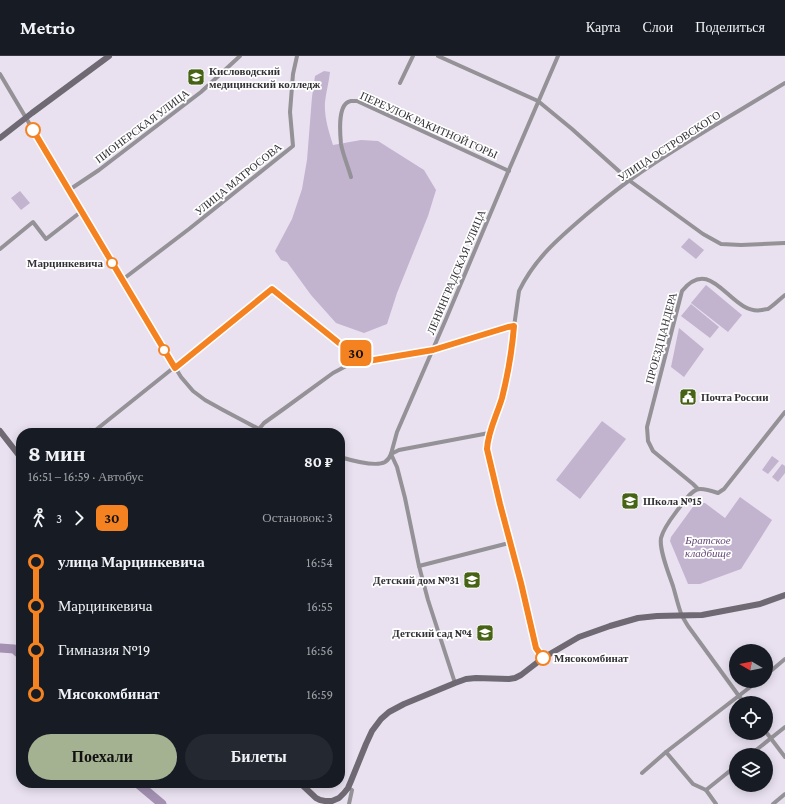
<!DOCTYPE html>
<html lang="ru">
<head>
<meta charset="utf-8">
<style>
  :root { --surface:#171b24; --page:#242831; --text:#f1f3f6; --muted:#9ea1a6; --line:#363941; --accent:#a4b291 }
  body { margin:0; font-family:"Crimson Pro",serif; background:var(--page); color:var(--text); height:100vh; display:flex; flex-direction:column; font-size:15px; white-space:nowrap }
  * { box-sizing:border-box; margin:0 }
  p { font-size:13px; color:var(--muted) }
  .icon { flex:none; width:22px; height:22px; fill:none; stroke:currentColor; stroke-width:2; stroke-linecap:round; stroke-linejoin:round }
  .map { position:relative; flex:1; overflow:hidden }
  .details { position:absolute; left:16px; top:372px; width:329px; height:360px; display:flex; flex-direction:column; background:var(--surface); border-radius:16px; box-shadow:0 2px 10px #0003 }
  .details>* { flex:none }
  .badge { padding:0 8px; border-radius:6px; font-size:14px; line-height:26px }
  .needle { width:26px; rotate:280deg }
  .fabs { position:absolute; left:729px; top:588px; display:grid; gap:8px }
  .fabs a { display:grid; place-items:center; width:44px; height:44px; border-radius:50%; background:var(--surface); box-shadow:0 2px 10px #0003; font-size:20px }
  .map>.badge { position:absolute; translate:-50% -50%; box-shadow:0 0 0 2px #fff }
  .legs { display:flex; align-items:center; gap:6px; height:44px; padding:0 12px; font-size:13px }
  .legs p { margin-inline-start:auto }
  .headline { display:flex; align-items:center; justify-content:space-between; height:68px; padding:0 12px }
  h1 { font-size:22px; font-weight:700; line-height:30px }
  .action { display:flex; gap:8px; margin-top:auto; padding:8px 12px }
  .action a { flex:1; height:46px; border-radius:24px; background:var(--accent); color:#111; font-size:16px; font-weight:700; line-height:46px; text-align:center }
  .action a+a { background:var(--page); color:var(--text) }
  ul { padding:0 12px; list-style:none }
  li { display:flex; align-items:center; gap:14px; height:44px; font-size:15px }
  li i { display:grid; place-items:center; width:6px; height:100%; margin:0 5px; background:currentColor }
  li i::after { content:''; width:10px; height:10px; margin:-5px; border:3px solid; border-radius:50%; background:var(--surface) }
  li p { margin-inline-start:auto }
  li:first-child i { background:linear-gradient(#0000 50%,currentColor 0) }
  li:last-child i { background:linear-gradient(currentColor 50%,#0000 0) }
  header { display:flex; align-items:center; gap:24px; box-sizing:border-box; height:56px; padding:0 20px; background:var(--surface); border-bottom:1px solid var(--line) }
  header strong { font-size:19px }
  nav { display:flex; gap:22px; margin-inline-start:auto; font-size:14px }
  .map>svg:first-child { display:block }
</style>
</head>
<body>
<header>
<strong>Metrio</strong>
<nav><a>Карта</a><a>Слои</a><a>Поделиться</a></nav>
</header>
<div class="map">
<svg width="785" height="748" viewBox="0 0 785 748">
  <rect width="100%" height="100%" fill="#e9e1f0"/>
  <g fill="#c2b3cf">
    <path d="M 324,15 L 330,16 C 329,26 326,36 325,46 C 324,61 329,76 333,89 L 361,84 L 378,85 L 424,114 L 436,134 L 428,160 L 397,237 L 387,268 L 364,277 L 336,267 L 311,239 L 287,206 L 281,204 L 275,195 L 292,163 L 302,133 L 307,104 L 312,41 L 315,20 Z"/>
    <polygon points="20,135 30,147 21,154 11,142"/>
    <polygon points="689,182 704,194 696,203 681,191"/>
    <polygon points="706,229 742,259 728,276 691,247"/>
    <polygon points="691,248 719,271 710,282 681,260"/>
    <polygon points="679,272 704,293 684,321 671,311"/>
    <polygon points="602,365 626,383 580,443 556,424"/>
    <polygon points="772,400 779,405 768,418 762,414"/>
    <polygon points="782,408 785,410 785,417 778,426 772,421"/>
    <polygon points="740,441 772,464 741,513 700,528 688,528 670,485 671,481 695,448 705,447 725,462"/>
  </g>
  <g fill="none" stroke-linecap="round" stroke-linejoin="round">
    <g stroke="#a491b2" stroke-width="9">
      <polyline points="0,592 14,593 21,599"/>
      <polyline points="137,727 162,748"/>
    </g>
    <g stroke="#949197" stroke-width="4">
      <polyline points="438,0 538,45 572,73 630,125 703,178 721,188 741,189 785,187"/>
      <polyline points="0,18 122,224 181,321 193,335 205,344 223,354 259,373 269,377"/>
      <polyline points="400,27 413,0"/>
      <path d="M 351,121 C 348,110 343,99 341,88 C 340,77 337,47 351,45 C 351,45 357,45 357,45 L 509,115"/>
      <polyline points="69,134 99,114 201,36 240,0"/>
      <polyline points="0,193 33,166 46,183 82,155"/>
      <polyline points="122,224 189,173 293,90 290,56 293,18 297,0"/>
      <polyline points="259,373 264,367 285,352 333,317 350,308 433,293 508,271 514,271"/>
      <polyline points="92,377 272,233 339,287 368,305"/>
      <polyline points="391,398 399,394 489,377"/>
      <path d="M 340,401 C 350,404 376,411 385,406 C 388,404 390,401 391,398"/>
      <path d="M 698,433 L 693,428 L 653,395 L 648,385 L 647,371 L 682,235 C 713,197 730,260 762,254 C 762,254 767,253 768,253 C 773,250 780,243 785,239"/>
      <polyline points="419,510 509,487"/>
      <path d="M 543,602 L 536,592 L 521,527 L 499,448 L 487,393 L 487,384 L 489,377 L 501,344 L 507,321 L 519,235 C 535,202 559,182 587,158 C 606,142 626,126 647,112 C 692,82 739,55 785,27"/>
      <polyline points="766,619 785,603"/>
      <polyline points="455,627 428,544 419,510 405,442 397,411 391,398 397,376 446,263 505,123 558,0"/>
      <path d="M 744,647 L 688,570 C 686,567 684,563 682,560 C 678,550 676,540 673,530 C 669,518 659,494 661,482 C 664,470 675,458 682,448 C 695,431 697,430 718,437 L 724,433 L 785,356"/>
      <polyline points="766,676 785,701"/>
      <polyline points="666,696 693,728 706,734 716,748"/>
      <polyline points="750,699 785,671"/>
      <polyline points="642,717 666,696 758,625"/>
      <polyline points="348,732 352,734 349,748"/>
      <polyline points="706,734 736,710"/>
      <polyline points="773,748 785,738"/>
    </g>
    <g stroke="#6e6972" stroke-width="6">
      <polyline points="0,82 32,57 109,0"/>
      <polyline points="0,375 21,402"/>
      <polyline points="300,727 316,742 320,744 325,745 332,745 339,742 344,737 348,732 351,725 366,688 372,675 381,663 389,656 404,648 455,627 466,623 476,622 509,623 515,622 521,619 543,602 579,581 610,570 638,562 657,560 702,559 760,548 785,539"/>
    </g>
  </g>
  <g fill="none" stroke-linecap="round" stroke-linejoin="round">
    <g stroke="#fff" stroke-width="9">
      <path id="line-1" d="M 33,74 L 175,312 L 272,233 L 339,287 L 368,305 L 433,294 L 508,271 L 514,270 C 512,295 508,318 502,342 C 497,359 488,375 487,393 L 500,448 L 521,527 L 536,592 L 543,602"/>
    </g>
    <use href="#line-1" stroke="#f58220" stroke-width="6"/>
  </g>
  <defs>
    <g id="university-square" transform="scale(0.9)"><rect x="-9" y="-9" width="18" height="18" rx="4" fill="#466315" stroke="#fff"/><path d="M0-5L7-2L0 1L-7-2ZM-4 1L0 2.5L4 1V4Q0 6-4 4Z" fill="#fff"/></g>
    <g id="civic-square" transform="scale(0.9)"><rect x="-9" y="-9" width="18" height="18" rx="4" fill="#466315" stroke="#fff"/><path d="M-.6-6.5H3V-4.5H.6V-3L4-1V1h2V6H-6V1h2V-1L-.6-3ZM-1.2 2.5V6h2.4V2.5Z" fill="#fff"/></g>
    <g id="school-square" transform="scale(0.9)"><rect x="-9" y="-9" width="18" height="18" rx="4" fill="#466315" stroke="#fff"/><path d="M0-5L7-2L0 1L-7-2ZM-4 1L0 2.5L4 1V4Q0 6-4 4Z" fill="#fff"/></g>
  </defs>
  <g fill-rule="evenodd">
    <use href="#university-square" x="196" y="21"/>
    <use href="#civic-square" x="688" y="341"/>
    <use href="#school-square" x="630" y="445"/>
    <use href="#school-square" x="472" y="524"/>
    <use href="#school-square" x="485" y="577"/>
  </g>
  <g fill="#fff" stroke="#f58220" stroke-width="2">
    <circle cx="33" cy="74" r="7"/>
    <circle cx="112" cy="207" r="5"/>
    <circle cx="164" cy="294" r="5"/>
    <circle cx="543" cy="602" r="7"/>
  </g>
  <g text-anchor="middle" stroke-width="3.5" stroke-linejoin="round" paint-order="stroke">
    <g font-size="11" font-weight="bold" fill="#343137" stroke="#fff" text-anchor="start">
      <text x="209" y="19">Кисловодский<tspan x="209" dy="13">медицинский колледж</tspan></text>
      <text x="701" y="345">Почта России</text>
      <text x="643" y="449">Школа №15</text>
      <text x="459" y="528" text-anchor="end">Детский дом №31</text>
      <text x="472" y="581" text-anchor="end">Детский сад №4</text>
    </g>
    <g font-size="11" fill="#343137" stroke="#fff">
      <text transform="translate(429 69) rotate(24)" y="4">ПЕРЕУЛОК РАКИТНОЙ ГОРЫ</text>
      <text transform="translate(142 70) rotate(-37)" y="4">ПИОНЕРСКАЯ УЛИЦА</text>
      <text transform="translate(669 90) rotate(-33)" y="4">УЛИЦА ОСТРОВСКОГО</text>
      <text transform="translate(238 123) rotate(-39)" y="4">УЛИЦА МАТРОСОВА</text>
      <text transform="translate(456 216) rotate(-67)" y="4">ЛЕНИНГРАДСКАЯ УЛИЦА</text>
      <text transform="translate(661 282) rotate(-75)" y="4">ПРОЕЗД ЦАНДЕРА</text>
    </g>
    <g font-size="11" font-weight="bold" fill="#343137" stroke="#fff" text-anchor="end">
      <text x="103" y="211">Марцинкевича</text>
      <text x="554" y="606" text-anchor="start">Мясокомбинат</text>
    </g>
    <g font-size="11" font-style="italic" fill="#654979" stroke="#fff">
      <text x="708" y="488">Братское<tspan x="708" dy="13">кладбище</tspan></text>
    </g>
  </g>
</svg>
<div class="fabs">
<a><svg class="needle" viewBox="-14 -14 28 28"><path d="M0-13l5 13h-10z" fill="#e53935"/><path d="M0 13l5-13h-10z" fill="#9ea1a6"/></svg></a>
<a><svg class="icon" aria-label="locate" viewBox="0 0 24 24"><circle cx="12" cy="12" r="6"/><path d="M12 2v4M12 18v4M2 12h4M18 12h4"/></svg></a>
<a><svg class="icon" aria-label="layers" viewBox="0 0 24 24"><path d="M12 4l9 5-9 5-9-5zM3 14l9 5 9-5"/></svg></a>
</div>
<b class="badge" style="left:356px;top:297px;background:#f58220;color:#111">30</b>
<section class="details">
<div class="headline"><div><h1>8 мин</h1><p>16:51 – 16:59 · Автобус</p></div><b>80 ₽</b></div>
<div class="legs"><svg class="icon" aria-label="walk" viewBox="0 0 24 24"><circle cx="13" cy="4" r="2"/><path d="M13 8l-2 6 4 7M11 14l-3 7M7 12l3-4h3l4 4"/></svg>3<svg class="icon" aria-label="forward" viewBox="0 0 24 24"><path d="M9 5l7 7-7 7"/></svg><b class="badge" style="background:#f58220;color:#111">30</b><p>Остановок: 3</p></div>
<ul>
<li><i style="color:#f58220"></i><b>улица Марцинкевича</b><p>16:54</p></li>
<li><i style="color:#f58220"></i><span>Марцинкевича</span><p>16:55</p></li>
<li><i style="color:#f58220"></i><span>Гимназия №19</span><p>16:56</p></li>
<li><i style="color:#f58220"></i><b>Мясокомбинат</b><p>16:59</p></li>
</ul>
<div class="action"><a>Поехали</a><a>Билеты</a></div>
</section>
</div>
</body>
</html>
